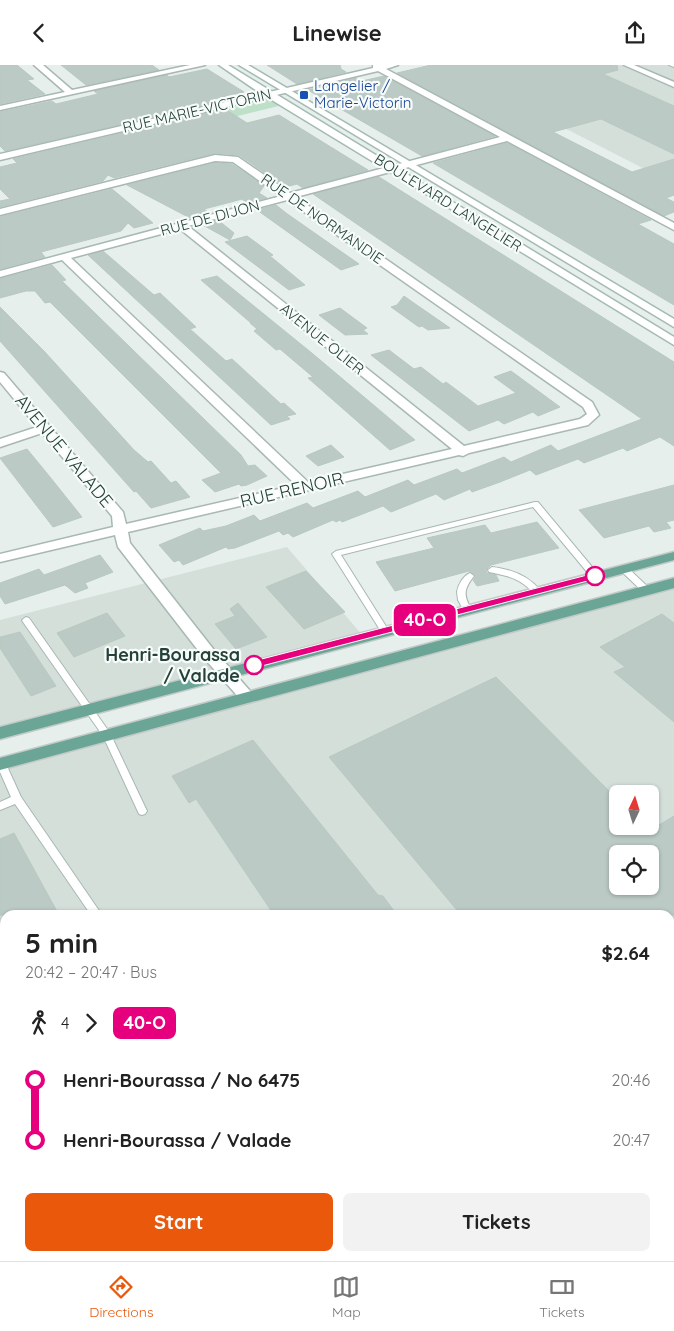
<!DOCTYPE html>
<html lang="en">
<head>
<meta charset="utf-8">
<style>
  :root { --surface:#fff; --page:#f2f2f2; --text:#222; --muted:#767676; --line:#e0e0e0; --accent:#ea580c }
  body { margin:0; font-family:Quicksand,sans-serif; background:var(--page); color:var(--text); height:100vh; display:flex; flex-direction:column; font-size:19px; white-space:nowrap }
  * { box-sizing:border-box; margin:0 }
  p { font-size:16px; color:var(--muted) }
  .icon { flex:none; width:28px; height:28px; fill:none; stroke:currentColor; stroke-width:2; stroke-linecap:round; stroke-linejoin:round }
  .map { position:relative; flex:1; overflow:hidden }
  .panel { position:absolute; left:0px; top:845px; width:675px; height:351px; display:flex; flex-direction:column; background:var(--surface); border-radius:15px 15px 0 0; box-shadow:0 1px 4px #0004 }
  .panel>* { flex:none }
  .badge { padding:0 10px; border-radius:8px; font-size:18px; line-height:32px }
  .needle { width:32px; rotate:4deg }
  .controls { position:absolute; left:609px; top:720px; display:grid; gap:10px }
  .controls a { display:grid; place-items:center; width:50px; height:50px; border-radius:8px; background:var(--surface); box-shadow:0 1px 4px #0004; font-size:25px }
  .map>.badge { position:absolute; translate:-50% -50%; box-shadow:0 0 0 2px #fff }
  .legs { display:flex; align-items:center; gap:8px; height:55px; padding:0 25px; font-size:16px }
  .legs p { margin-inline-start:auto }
  .headline { display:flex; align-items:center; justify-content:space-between; height:85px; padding:0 25px }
  h1 { font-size:28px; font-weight:800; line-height:38px }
  .cta { display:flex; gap:10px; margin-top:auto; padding:10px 25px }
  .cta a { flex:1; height:58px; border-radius:8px; background:var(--accent); color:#fff; font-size:20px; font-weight:800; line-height:58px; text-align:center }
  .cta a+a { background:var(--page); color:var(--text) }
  ul { padding:0 25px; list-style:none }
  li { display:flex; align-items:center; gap:18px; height:60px; font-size:19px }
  li i { display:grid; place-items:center; width:8px; height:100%; margin:0 6px; background:currentColor }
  li i::after { content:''; width:12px; height:12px; margin:-6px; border:4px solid; border-radius:50%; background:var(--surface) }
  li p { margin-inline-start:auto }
  li:first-child i { background:linear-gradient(#0000 50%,currentColor 0) }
  li:last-child i { background:linear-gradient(currentColor 50%,#0000 0) }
  header { display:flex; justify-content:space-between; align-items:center; height:65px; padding:0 25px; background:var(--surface); font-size:22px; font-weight:800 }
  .menu { display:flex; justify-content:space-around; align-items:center; height:70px; border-top:1px solid var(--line); background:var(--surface); font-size:14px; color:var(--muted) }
  .menu a { display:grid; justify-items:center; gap:2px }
  .menu .selected { color:var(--accent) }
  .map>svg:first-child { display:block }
</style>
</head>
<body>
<header><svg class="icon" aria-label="back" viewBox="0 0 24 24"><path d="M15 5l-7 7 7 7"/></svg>Linewise<svg class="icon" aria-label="share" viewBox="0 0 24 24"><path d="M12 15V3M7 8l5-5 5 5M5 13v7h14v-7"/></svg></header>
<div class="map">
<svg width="674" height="1196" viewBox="0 0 674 1196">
  <rect width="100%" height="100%" fill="#e6efeb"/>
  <g fill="#d4dfda" fill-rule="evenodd">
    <polygon points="441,0 674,0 674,119"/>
    <polygon points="287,482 363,571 0,668 0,555"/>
    <path d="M 674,520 L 674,1196 L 0,1196 L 0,699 ZM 618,729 L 650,729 L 650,761 L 618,761 ZM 618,789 L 650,789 L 650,821 L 618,821 ZM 5,850 L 670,850 L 670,1191 L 5,1191 Z"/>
  </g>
  <polygon fill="#bfe0c8" points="268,29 287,39 230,53 213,42"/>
  <g fill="#bbcac4" stroke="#b8c9c2" fill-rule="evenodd">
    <polygon points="0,0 17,0 34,14 27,15 45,29 0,39"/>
    <polygon points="61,0 152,0 159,5 86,20"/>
    <polygon points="267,0 340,0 341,4 346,7 297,19"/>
    <polygon points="431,0 617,0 618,5 603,9 674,41 674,89 601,54 553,67 632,107 674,94 674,130 666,133 674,137 674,147 664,151 397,8"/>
    <polygon points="207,4 244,27 209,35 214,38 5,86 0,81 0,47 52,36 56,39 98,29 94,26 167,10 169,12"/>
    <polygon points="384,11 495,71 422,91 308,25 356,13 362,16"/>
    <polygon points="225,44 247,58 279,50 368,105 303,123 297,119 285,122 239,90 215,88 114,113 108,110 103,116 0,142 0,136 10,134 0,124 0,102 17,98 13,94"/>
    <polygon points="507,78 651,155 638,159 674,179 674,240 433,98"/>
    <polygon points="215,98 232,99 264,121 259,128 267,133 247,138 242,134 231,137 204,144 209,148 190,153 127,120"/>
    <polygon points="379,112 674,297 674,381 660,372 627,386 623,383 584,398 578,394 536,410 530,405 500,417 472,427 470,424 444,435 436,429 391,447 383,441 342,457 340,455 336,457 333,455 293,472 288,468 283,470 279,466 235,483 228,484 226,482 183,500 179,495 174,497 159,480 200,463 203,466 226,461 254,450 260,456 307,438 313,443 358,426 365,432 408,415 414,420 457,404 462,408 504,392 511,397 551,380 558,386 642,354 313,129"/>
    <polygon points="112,124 153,158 134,163 128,158 121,166 41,187 45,192 0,204 0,152"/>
    <polygon points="276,140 286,148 359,199 341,205 257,145"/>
    <polygon points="218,155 234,168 230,175 201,159"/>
    <polygon points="247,171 273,190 270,191 305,220 289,225 225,177"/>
    <polygon points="103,186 154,230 160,228 196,262 190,264 226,296 232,294 281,339 284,338 296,349 287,351 290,354 271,360 88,190"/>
    <polygon points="52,200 66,215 62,216 241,390 248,401 255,400 267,411 247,420 241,421 239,419 215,427 202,415 221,408 50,237 45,238 35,226 26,226 0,233 0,214"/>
    <polygon points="217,211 313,289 415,375 390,385 308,313 313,312 280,284 276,285 254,266 257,264 250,258 251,258 201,215"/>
    <polygon points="404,231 411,236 450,263 428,265 422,261 419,262 391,242 397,240"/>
    <polygon points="0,242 44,286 134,385 148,397 151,396 171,418 176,416 190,432 151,443 136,426 134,427 0,276"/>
    <polygon points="340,243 367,263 363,265 368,269 345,270 319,250"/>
    <polygon points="389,285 414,304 421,302 443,319 446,317 478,341 516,328 494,312 511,306 560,342 538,351 533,347 504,359 498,355 469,366 371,290"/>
    <polygon points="331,380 344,392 318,401 306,391"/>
    <polygon points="27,384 50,412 82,452 53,462 0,393"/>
    <polygon points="674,420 674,455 666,457 671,463 654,467 649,461 604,473 579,445"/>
    <polygon points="537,457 559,483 491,500 486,505 487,508 496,510 499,516 477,521 473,515 476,511 469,506 395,526 376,497 434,483 427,473 485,460 491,468"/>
    <polygon points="100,490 113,507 85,518 88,523 75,528 65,520 5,539 0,531 0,518 39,504 44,510"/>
    <polygon points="306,506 345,547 304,564 266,522"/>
    <polygon points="238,538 267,572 236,584 215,559 235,551 230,544"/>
    <polygon points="107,548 125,571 74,592 57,568"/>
    <polygon points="662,549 674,558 674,657 614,607 625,602 600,582"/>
    <polygon points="20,567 56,621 31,631 0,583 0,572"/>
    <path d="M 496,612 L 618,735 L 618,761 L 644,761 L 649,766 L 674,751 L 674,850 L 461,850 L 329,692 ZM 618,789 L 650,789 L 650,821 L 618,821 Z"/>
    <polygon points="253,675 378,830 383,831 397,850 274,850 196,734 189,738 172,711"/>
    <polygon points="14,768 59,850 0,850 0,774"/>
  </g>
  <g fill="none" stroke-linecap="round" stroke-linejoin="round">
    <g stroke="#a8b8b2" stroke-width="2">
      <g id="service">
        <polygon points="669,0 674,0 674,2"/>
        <polygon points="535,437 538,437 598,509 599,511 598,513 592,513 533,442 341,490 389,566 385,569 382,568 332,489 336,486"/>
        <polygon points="624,501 627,502 649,523 650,525 649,527 643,527 621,506 620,504 621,502"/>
        <path d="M 492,502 C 511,504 529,511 541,526 L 540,528 L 534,528 C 519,513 509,511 489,507 L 488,505 Z"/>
        <path d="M 470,508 L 474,511 C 464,524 463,529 471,544 L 467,547 L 464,546 L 458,535 L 457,527 C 458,520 463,511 470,508 Z"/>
        <polygon points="26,552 29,553 110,668 147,746 145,749 142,750 139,749 103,671 23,557 22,555"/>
        <polygon points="1,695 4,696 6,699 21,732 102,850 91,850 15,739 0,745 0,737 11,732 0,707"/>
        <polygon points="292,1191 306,1191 308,1196 294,1196"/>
      </g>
    </g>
    <g stroke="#a8b8b2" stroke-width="3">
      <g id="minor">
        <polygon points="34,0 43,0 72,25 190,0 205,0 0,45 0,41 65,27"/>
        <path d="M 373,0 L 398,0 L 386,4 L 674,158 L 674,165 L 507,76 L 296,132 L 592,337 L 599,350 L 588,360 L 469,388 L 463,391 L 459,390 L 128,467 L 130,478 L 214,585 L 251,627 L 254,631 L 251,635 L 246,636 L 241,635 L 204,593 L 118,482 L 115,470 L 0,497 L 0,489 L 113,462 L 112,451 L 42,368 L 0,382 L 0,374 L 37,362 L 0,317 L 0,307 L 4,308 L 123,447 L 126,459 L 296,420 L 62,195 L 0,212 L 0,206 L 281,131 L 233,97 L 215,96 L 0,150 L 0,144 L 215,90 L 238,92 L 290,128 L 500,72 L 378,6 L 0,95 L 0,89 L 373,3 ZM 287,135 L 583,342 L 587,349 L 580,354 L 464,381 L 188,161 ZM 180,164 L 452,384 L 308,417 L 71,193 Z"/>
      </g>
    </g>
    <g stroke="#a8b8b2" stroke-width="3">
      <polygon id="tertiary" points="624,0 634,0 674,17 674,22"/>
    </g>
    <g stroke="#a4bbb3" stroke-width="3">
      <g id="secondary">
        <polygon points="219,0 228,0 674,272 674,280 257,26"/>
        <polygon points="239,0 248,0 674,254 674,262"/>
      </g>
    </g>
    <g stroke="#c2cac8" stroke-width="3">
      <g id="primary">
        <polygon points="674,487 674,495 0,674 0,662"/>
        <polygon points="674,513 674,523 0,705 0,693"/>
      </g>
    </g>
    <use href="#service" fill="#fff" fill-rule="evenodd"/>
    <use href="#minor" fill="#fff" fill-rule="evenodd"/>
    <use href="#tertiary" fill="#fff" fill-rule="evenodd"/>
    <use href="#secondary" fill="#fff" fill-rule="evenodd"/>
    <use href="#primary" fill="#6aa596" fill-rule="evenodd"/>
  </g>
  <polygon fill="#e6007e" stroke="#fff" points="595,508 599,509 599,513 254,603 249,600 254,596"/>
  <rect fill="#1a4fb4" stroke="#f7fbf9" stroke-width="2" x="299" y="25" width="10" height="10" rx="2.5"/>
  <g fill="#fff" stroke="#e6007e" stroke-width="2.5">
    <circle cx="595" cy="511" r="9"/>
    <circle cx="254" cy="600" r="9"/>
  </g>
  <g text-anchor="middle" stroke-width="4.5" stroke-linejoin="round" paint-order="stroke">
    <g font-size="15" fill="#164399" stroke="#f7fbf9" text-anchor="start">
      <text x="314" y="26">Langelier /<tspan x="314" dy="17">Marie-Victorin</tspan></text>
    </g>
    <g font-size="15" fill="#24423a" stroke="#f7fbf9">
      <text transform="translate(197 46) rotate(-13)" y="5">RUE MARIE-VICTORIN</text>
      <text transform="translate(448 138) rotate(32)" y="5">BOULEVARD LANGELIER</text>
      <text transform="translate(210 153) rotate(-15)" y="5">RUE DE DIJON</text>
      <text transform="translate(322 154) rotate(35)" y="5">RUE DE NORMANDIE</text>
      <text transform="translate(322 274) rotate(39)" y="5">AVENUE OLIER</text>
    </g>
    <g font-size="18" fill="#24423a" stroke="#f7fbf9">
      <text transform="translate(64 386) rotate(50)" y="6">AVENUE VALADE</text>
      <text transform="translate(292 425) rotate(-13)" y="6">RUE RENOIR</text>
    </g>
    <g font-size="18" font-weight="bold" fill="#24423a" stroke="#f7fbf9" text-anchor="end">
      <text x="240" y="596">Henri-Bourassa<tspan x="240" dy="21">/ Valade</tspan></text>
    </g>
  </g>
</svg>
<div class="controls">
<a><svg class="needle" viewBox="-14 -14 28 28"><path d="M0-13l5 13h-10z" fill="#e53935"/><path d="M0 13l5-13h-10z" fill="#767676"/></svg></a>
<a><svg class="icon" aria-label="locate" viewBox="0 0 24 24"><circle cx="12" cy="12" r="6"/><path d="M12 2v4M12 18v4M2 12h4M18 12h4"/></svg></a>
</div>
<b class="badge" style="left:425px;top:555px;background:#e6007e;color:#fff">40-O</b>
<section class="panel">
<div class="headline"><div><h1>5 min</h1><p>20:42 – 20:47 · Bus</p></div><b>$2.64</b></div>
<div class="legs"><svg class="icon" aria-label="walk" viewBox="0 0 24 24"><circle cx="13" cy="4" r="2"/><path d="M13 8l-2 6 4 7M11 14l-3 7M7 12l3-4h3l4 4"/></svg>4<svg class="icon" aria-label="forward" viewBox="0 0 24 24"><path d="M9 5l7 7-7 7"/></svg><b class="badge" style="background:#e6007e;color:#fff">40-O</b></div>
<ul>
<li><i style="color:#e6007e"></i><b>Henri-Bourassa / No 6475</b><p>20:46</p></li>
<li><i style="color:#e6007e"></i><b>Henri-Bourassa / Valade</b><p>20:47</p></li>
</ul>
<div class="cta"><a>Start</a><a>Tickets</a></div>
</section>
</div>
<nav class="menu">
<a class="selected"><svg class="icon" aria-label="directions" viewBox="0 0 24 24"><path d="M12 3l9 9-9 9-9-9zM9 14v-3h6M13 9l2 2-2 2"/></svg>Directions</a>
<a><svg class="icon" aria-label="map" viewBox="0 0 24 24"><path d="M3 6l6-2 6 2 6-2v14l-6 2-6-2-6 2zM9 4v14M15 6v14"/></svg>Map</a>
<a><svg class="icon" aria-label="tickets" viewBox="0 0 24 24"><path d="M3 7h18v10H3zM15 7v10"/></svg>Tickets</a>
</nav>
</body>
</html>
